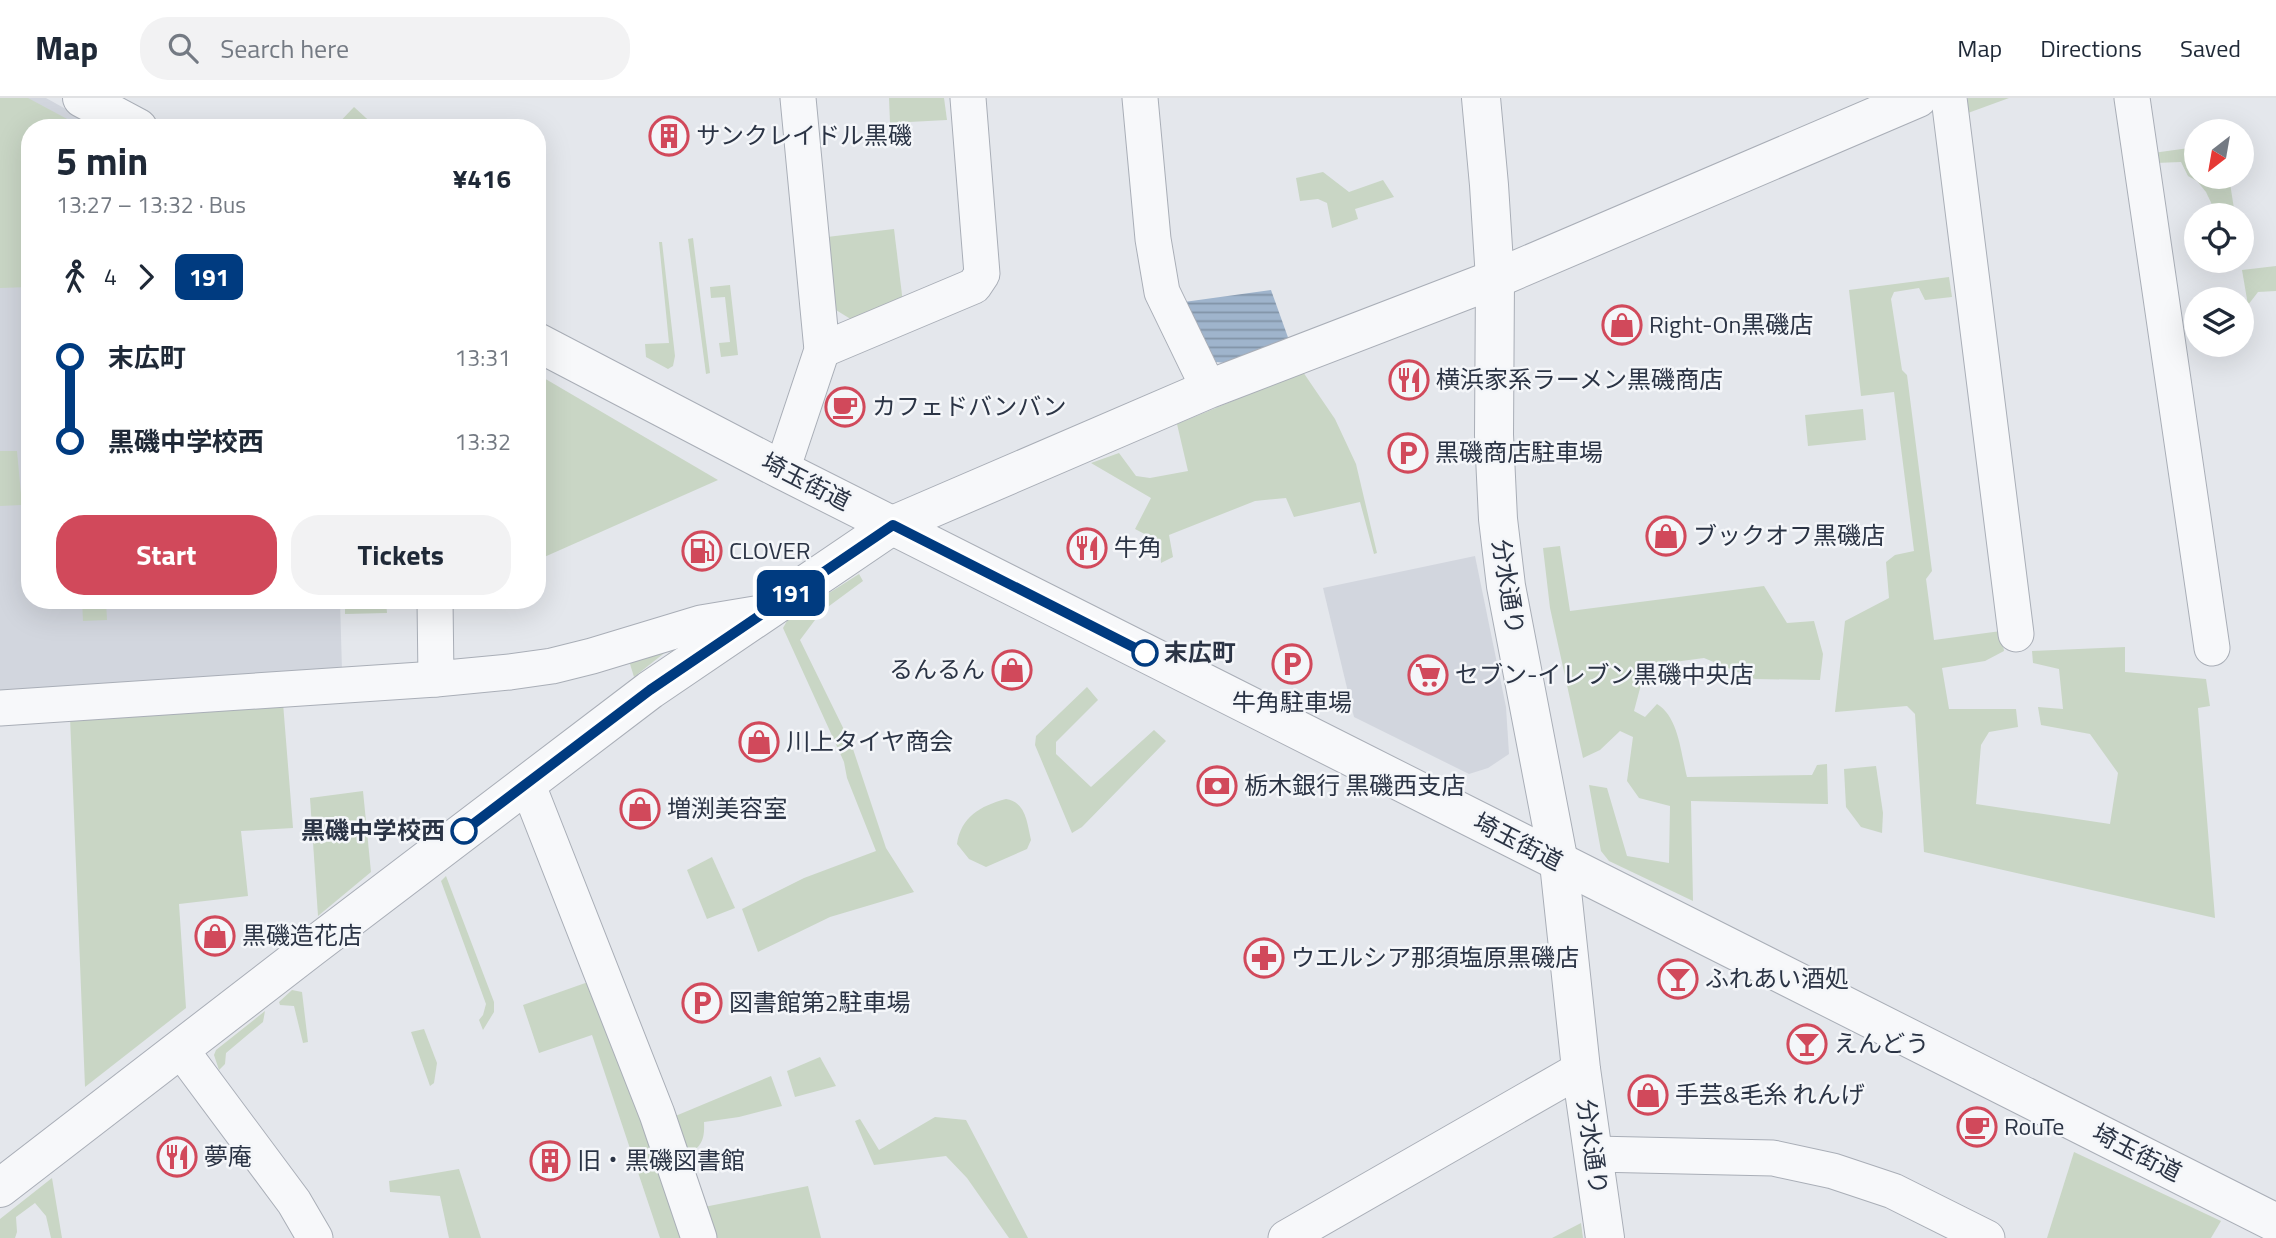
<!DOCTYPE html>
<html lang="en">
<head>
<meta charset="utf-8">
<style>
  :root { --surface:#fff; --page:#f2f2f3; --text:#1f2937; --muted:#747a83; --line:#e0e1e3; --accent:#d1495b }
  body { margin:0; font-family:"Titillium Web","Noto Sans JP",sans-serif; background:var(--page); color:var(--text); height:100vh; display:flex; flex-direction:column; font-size:26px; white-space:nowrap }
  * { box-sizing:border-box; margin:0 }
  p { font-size:23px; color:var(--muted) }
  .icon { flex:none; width:38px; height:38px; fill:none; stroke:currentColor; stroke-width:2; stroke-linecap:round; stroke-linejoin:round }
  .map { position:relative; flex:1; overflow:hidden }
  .drawer { position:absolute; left:21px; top:21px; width:525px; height:490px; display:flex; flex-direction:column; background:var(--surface); border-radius:28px; box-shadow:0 7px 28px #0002 }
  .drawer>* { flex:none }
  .badge { padding:0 14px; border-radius:10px; font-size:24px; line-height:46px }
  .needle { width:46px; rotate:211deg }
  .tools { position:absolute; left:2184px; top:21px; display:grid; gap:14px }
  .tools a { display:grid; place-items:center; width:70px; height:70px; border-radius:50%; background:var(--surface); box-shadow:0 7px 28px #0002; font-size:35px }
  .map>.badge { position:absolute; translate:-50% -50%; box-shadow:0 0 0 4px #fff }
  .legs { display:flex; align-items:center; gap:10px; height:77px; padding:0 35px; font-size:23px }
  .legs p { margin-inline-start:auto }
  .headline { display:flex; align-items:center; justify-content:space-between; height:119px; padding:0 35px }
  h1 { font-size:38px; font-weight:700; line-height:52px }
  .action { display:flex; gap:14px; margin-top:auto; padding:14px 35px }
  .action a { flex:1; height:80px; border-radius:28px; background:var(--accent); color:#fff; font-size:28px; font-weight:700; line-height:80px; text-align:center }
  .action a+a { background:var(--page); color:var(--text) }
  ul { padding:0 35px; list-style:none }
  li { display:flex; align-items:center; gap:24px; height:84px; font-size:26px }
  li i { display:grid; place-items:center; width:10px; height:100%; margin:0 9px; background:currentColor }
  li i::after { content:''; width:18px; height:18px; margin:-9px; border:5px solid; border-radius:50%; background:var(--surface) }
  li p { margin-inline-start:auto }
  li:first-child i { background:linear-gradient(#0000 50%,currentColor 0) }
  li:last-child i { background:linear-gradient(currentColor 50%,#0000 0) }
  header { display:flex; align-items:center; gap:42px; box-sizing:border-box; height:98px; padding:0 35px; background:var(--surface); border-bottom:2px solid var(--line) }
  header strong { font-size:33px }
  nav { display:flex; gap:38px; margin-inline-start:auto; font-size:24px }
  .search { width:490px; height:63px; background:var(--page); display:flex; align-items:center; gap:18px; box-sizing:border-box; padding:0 24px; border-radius:28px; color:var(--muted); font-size:26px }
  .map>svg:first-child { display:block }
</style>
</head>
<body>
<header>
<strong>Map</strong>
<div class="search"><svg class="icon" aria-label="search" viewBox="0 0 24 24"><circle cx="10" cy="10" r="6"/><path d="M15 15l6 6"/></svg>Search here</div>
<nav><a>Map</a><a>Directions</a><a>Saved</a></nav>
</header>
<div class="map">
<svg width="2276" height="1140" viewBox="0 0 2276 1140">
  <defs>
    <pattern id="water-rules" width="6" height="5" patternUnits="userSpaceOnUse" patternTransform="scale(1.75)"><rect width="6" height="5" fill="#9fb4cc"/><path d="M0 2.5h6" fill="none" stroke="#8293a7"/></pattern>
  </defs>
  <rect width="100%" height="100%" fill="#e4e7ec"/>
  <g fill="#d2d6de">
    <polygon points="0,0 46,0 100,30 30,30 30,502 340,502 342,573 0,597"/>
    <polygon points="1475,458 1506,609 1509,656 1488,670 1469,676 1354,619 1323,490"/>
  </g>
  <g fill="#c9d6c5">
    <polygon points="0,0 28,0 84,30 30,30 30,189 0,190"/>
    <polygon points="889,0 944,0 947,22 890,25"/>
    <polygon points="1968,0 2009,0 1968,15"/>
    <polygon points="354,9 377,30 334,30"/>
    <polygon points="2196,49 2196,79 2229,79 2235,117 2217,117 2206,94 2197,83 2188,78 2181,64 2155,65 2153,55"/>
    <polygon points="1323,74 1349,94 1383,82 1394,99 1355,111 1358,121 1332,130 1327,105 1318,101 1300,103 1296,80"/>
    <polygon points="894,131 903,205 857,225 836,212 827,139"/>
    <polygon points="693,140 710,275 706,276 688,141"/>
    <polygon points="659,144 662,144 675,258 673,268 668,271 646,259 645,246 669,245"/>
    <polygon points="2276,168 2276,193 2258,194 2248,207 2242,172"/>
    <polygon points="1949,179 1952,199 1925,202 1919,190 1894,194 1891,201 1902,272 1907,277 1932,473 1926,481 1934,542 2001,533 2004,553 1985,563 1942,570 1949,611 2016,611 2018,629 1989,634 1981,647 1976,706 2110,726 2118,675 2090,636 2041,627 2038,609 2063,611 2059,571 2033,565 2032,553 2125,549 2125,574 2206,581 2210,608 2198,610 2215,820 1924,754 1915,616 1907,608 1835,614 1845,523 1889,500 1886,464 1895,457 1914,453 1894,294 1861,298 1849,192"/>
    <polygon points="730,187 738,257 721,259 719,245 730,244 725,199 711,200 710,189"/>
    <polygon points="1303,274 1335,321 1356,366 1377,455 1374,456 1360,404 1294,419 1286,400 1255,403 1169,437 1173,459 1161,465 1160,444 1135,431 1151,400 1091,365 1119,355 1136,378 1150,380 1188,373 1177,326"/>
    <polygon points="537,276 718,382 542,460 538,459"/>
    <polygon points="1863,311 1866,342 1808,348 1805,317"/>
    <polygon points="0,353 17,353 22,407 0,408"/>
    <path d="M 1560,448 L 1570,513 L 1764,488 L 1787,525 L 1814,523 L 1823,556 L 1820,582 L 1755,581 L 1704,560 L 1659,566 L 1643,579 L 1634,613 L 1645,619 L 1657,606 C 1679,619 1681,657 1687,679 L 1812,677 L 1817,667 L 1827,666 L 1828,706 L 1691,703 L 1693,803 L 1609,763 L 1601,753 L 1589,687 L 1607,690 L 1627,758 L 1669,765 L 1670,708 L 1639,700 L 1627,683 L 1633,639 L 1620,633 L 1600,652 L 1583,660 L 1550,510 L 1543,450 Z"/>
    <polygon points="859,476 863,483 821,514 800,542 852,648 886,750 914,794 830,819 758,854 742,811 804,780 876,753 847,680 844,664 783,530 788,521"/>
    <polygon points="82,502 106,502 107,522 83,523"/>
    <polygon points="345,502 386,502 387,515 345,516"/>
    <polygon points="682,541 634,579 627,556"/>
    <polygon points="1087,589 1098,602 1056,644 1056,656 1091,689 1154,632 1166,643 1082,729 1072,735 1035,647 1036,638"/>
    <polygon points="283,605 293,730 241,733 248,798 179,806 186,910 85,989 70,619"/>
    <polygon points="1876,668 1883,715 1882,735 1861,729 1846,709 1844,671"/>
    <polygon points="363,693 371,774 318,818 310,700"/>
    <path d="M 1006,701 C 1026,704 1027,725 1031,742 L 1027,751 L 986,769 L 969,761 L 957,746 C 961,719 980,708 1006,701 Z"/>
    <polygon points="712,759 735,810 707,821 687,772"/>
    <polygon points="446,778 494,904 494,914 483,932 479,922 483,917 486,906 441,783"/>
    <polygon points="591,883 684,1140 660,1140 592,937 539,955 523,907"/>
    <polygon points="292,892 302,894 308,944 303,945 294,908 280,907 279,904"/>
    <polygon points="265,913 263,924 226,955 225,966 219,972 214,957 216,952"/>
    <polygon points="424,931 437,965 434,985 430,988 411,934"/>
    <polygon points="820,959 836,988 795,999 787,973"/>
    <path d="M 771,978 L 782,1008 L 739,1019 L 704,1024 C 705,1043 701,1049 685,1059 L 673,1019 Z"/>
    <polygon points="935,1019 966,1022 1028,1140 1009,1140 967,1080 946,1058 874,1067 855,1023 860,1021 879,1052"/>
    <polygon points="2074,1054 2221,1123 2211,1140 2047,1140"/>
    <polygon points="459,1071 481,1140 449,1140 440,1098 390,1094 389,1083"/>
    <polygon points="52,1080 62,1140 51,1140 46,1118 35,1105 16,1119 17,1134 15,1140 0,1140 0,1121"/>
    <polygon points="808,1088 821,1140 714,1140 704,1109"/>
    <polygon points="1581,1125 1583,1140 1552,1140"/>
  </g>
  <polygon fill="url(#water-rules)" points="1271,192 1290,245 1235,266 1216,264 1184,204"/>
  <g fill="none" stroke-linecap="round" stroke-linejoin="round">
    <g stroke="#a9aeb7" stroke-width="37">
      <g id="minor">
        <polyline points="1140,0 1153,141 1162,194 1209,291"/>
        <polyline points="1949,0 2016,536"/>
        <polyline points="2132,0 2212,550"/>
        <polyline points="822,252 974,188 982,176 968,0"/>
        <polyline points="782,372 822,252 798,0"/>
        <polyline points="435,502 436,581"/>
        <polyline points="0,610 436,581 510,574 552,568 592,558 701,525 761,515"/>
        <polyline points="527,685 657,1016 699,1140"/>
        <polyline points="181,952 294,1104 315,1140"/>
        <polyline points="1594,1056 1773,1060 1833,1073 1893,1093 1987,1140"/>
        <polyline points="1286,1140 1581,971"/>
      </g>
    </g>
    <g stroke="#a9aeb7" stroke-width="40">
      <g id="tertiary">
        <polyline points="82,0 138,30"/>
        <polyline points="1481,0 1489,87 1495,181 1494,337 1498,421 1506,488 1559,765 1581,971 1605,1140"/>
        <polyline points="537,244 782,372 2276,1125"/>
        <polyline points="0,1090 311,850 650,592 893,427 1209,291 1495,181 1918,0"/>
      </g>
    </g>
    <use href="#minor" stroke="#f7f8fa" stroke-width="35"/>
    <use href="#tertiary" stroke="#f7f8fa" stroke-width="38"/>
  </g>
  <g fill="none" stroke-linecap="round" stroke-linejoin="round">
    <g stroke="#fff" stroke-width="16">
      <polyline id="line-1" points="464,733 650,592 893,427 1145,555"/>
    </g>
    <use href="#line-1" stroke="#003b80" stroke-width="10"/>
  </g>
  <defs>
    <g id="building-ring" transform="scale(2.0125)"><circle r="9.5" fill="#f4f6f9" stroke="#d1495b" stroke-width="1.5"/><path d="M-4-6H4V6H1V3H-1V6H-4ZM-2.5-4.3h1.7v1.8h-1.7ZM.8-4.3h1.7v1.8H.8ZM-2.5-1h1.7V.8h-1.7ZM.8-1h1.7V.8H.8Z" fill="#d1495b"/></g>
    <g id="shop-ring" transform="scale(2.0125)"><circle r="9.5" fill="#f4f6f9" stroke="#d1495b" stroke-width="1.5"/><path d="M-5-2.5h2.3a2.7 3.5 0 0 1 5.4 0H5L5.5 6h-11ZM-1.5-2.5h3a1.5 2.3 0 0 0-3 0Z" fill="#d1495b"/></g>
    <g id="restaurant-ring" transform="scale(2.0125)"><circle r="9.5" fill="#f4f6f9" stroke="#d1495b" stroke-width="1.5"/><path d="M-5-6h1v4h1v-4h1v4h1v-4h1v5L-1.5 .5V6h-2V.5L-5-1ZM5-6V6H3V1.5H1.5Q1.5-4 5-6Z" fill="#d1495b"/></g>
    <g id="cafe-ring" transform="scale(2.0125)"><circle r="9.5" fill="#f4f6f9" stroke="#d1495b" stroke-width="1.5"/><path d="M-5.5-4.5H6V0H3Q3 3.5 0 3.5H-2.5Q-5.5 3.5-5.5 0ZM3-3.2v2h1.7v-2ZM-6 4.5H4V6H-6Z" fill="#d1495b"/></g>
    <g id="parking-ring" transform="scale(2.0125)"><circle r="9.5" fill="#f4f6f9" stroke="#d1495b" stroke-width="1.5"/><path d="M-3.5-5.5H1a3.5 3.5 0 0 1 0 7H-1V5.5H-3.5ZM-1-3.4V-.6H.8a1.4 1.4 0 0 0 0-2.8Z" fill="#d1495b"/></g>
    <g id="fuel-ring" transform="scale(2.0125)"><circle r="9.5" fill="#f4f6f9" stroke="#d1495b" stroke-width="1.5"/><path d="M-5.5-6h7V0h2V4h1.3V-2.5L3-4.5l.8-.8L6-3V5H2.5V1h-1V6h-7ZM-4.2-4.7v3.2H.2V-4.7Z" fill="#d1495b"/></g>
    <g id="supermarket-ring" transform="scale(2.0125)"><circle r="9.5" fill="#f4f6f9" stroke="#d1495b" stroke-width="1.5"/><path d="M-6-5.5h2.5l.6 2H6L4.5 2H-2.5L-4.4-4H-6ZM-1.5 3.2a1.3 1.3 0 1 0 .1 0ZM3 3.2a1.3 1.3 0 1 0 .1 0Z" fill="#d1495b"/></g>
    <g id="bank-ring" transform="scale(2.0125)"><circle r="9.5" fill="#f4f6f9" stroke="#d1495b" stroke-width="1.5"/><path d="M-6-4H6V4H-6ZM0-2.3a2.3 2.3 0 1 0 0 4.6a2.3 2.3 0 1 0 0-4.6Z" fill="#d1495b"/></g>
    <g id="pharmacy-ring" transform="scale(2.0125)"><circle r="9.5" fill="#f4f6f9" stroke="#d1495b" stroke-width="1.5"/><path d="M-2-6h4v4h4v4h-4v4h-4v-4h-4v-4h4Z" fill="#d1495b"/></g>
    <g id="bar-ring" transform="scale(2.0125)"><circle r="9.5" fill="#f4f6f9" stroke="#d1495b" stroke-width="1.5"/><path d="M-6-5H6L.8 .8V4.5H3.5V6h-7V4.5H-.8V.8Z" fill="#d1495b"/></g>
  </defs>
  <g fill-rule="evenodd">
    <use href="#building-ring" x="669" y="38"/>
    <use href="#shop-ring" x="1622" y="227"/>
    <use href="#restaurant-ring" x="1409" y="282"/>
    <use href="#cafe-ring" x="845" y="309"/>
    <use href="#parking-ring" x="1408" y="355"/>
    <use href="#shop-ring" x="1666" y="438"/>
    <use href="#restaurant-ring" x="1087" y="450"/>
    <use href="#fuel-ring" x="702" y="453"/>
    <use href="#parking-ring" x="1292" y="566"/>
    <use href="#shop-ring" x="1012" y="572"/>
    <use href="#supermarket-ring" x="1428" y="577"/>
    <use href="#shop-ring" x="759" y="644"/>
    <use href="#bank-ring" x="1217" y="688"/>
    <use href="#shop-ring" x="640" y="711"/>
    <use href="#shop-ring" x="215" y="838"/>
    <use href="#pharmacy-ring" x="1264" y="860"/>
    <use href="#bar-ring" x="1678" y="881"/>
    <use href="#parking-ring" x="702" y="905"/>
    <use href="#bar-ring" x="1807" y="946"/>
    <use href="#shop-ring" x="1648" y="997"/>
    <use href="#cafe-ring" x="1977" y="1029"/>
    <use href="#restaurant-ring" x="177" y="1059"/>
    <use href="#building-ring" x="550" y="1063"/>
  </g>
  <g fill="#fff" stroke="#003b80" stroke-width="3.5">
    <circle cx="1145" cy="555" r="12"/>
    <circle cx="464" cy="733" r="12"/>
  </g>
  <g text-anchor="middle" stroke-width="5" stroke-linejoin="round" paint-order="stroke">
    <g font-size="24" fill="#2b3445" stroke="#f4f6f9" text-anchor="start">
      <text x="696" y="46">サンクレイドル黒磯</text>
      <text x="1649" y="235">Right-On黒磯店</text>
      <text x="1436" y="290">横浜家系ラーメン黒磯商店</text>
      <text x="872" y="317">カフェドバンバン</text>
      <text x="1435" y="363">黒磯商店駐車場</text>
      <text x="1693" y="446">ブックオフ黒磯店</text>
      <text x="1114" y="458">牛角</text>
      <text x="729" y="461">CLOVER</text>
      <text x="985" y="580" text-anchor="end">るんるん</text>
      <text x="1455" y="585">セブン-イレブン黒磯中央店</text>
      <text x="1292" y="613" text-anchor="middle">牛角駐車場</text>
      <text x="786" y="652">川上タイヤ商会</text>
      <text x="1244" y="696">栃木銀行 黒磯西支店</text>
      <text x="667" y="719">増渕美容室</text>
      <text x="242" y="846">黒磯造花店</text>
      <text x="1291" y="868">ウエルシア那須塩原黒磯店</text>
      <text x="1705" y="889">ふれあい酒処</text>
      <text x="729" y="913">図書館第2駐車場</text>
      <text x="1834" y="954">えんどう</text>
      <text x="1675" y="1005">手芸&amp;毛糸 れんげ</text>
      <text x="2004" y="1037">RouTe</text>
      <text x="204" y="1067">夢庵</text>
      <text x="577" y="1071">旧・黒磯図書館</text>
    </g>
    <g font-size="24" fill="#2b3445" stroke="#f4f6f9">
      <text transform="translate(806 384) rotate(27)" y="8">埼玉街道</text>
      <text transform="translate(1508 489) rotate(81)" y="8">分水通り</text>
      <text transform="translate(1518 744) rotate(27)" y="8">埼玉街道</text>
      <text transform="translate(1592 1049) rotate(82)" y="8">分水通り</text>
      <text transform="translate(2137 1055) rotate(27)" y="8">埼玉街道</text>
    </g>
    <g font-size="24" font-weight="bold" fill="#2b3445" stroke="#f4f6f9" text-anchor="start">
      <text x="1164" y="563">末広町</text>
      <text x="445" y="741" text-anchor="end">黒磯中学校西</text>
    </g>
  </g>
</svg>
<div class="tools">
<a><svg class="needle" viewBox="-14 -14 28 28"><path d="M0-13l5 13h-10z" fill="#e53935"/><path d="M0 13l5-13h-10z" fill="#747a83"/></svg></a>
<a><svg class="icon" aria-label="locate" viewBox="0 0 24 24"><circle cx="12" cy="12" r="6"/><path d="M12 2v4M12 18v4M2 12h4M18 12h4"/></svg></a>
<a><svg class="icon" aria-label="layers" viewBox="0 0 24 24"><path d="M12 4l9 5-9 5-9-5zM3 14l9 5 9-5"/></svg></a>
</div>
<b class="badge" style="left:791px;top:495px;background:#003b80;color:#fff">191</b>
<section class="drawer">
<div class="headline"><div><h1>5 min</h1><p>13:27 – 13:32 · Bus</p></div><b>¥416</b></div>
<div class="legs"><svg class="icon" aria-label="walk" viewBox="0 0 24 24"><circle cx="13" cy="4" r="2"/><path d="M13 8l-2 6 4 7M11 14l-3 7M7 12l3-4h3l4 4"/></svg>4<svg class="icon" aria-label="forward" viewBox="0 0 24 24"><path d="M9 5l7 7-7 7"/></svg><b class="badge" style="background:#003b80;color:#fff">191</b></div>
<ul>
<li><i style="color:#003b80"></i><b>末広町</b><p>13:31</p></li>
<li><i style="color:#003b80"></i><b>黒磯中学校西</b><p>13:32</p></li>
</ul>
<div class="action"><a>Start</a><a>Tickets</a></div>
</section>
</div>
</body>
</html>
